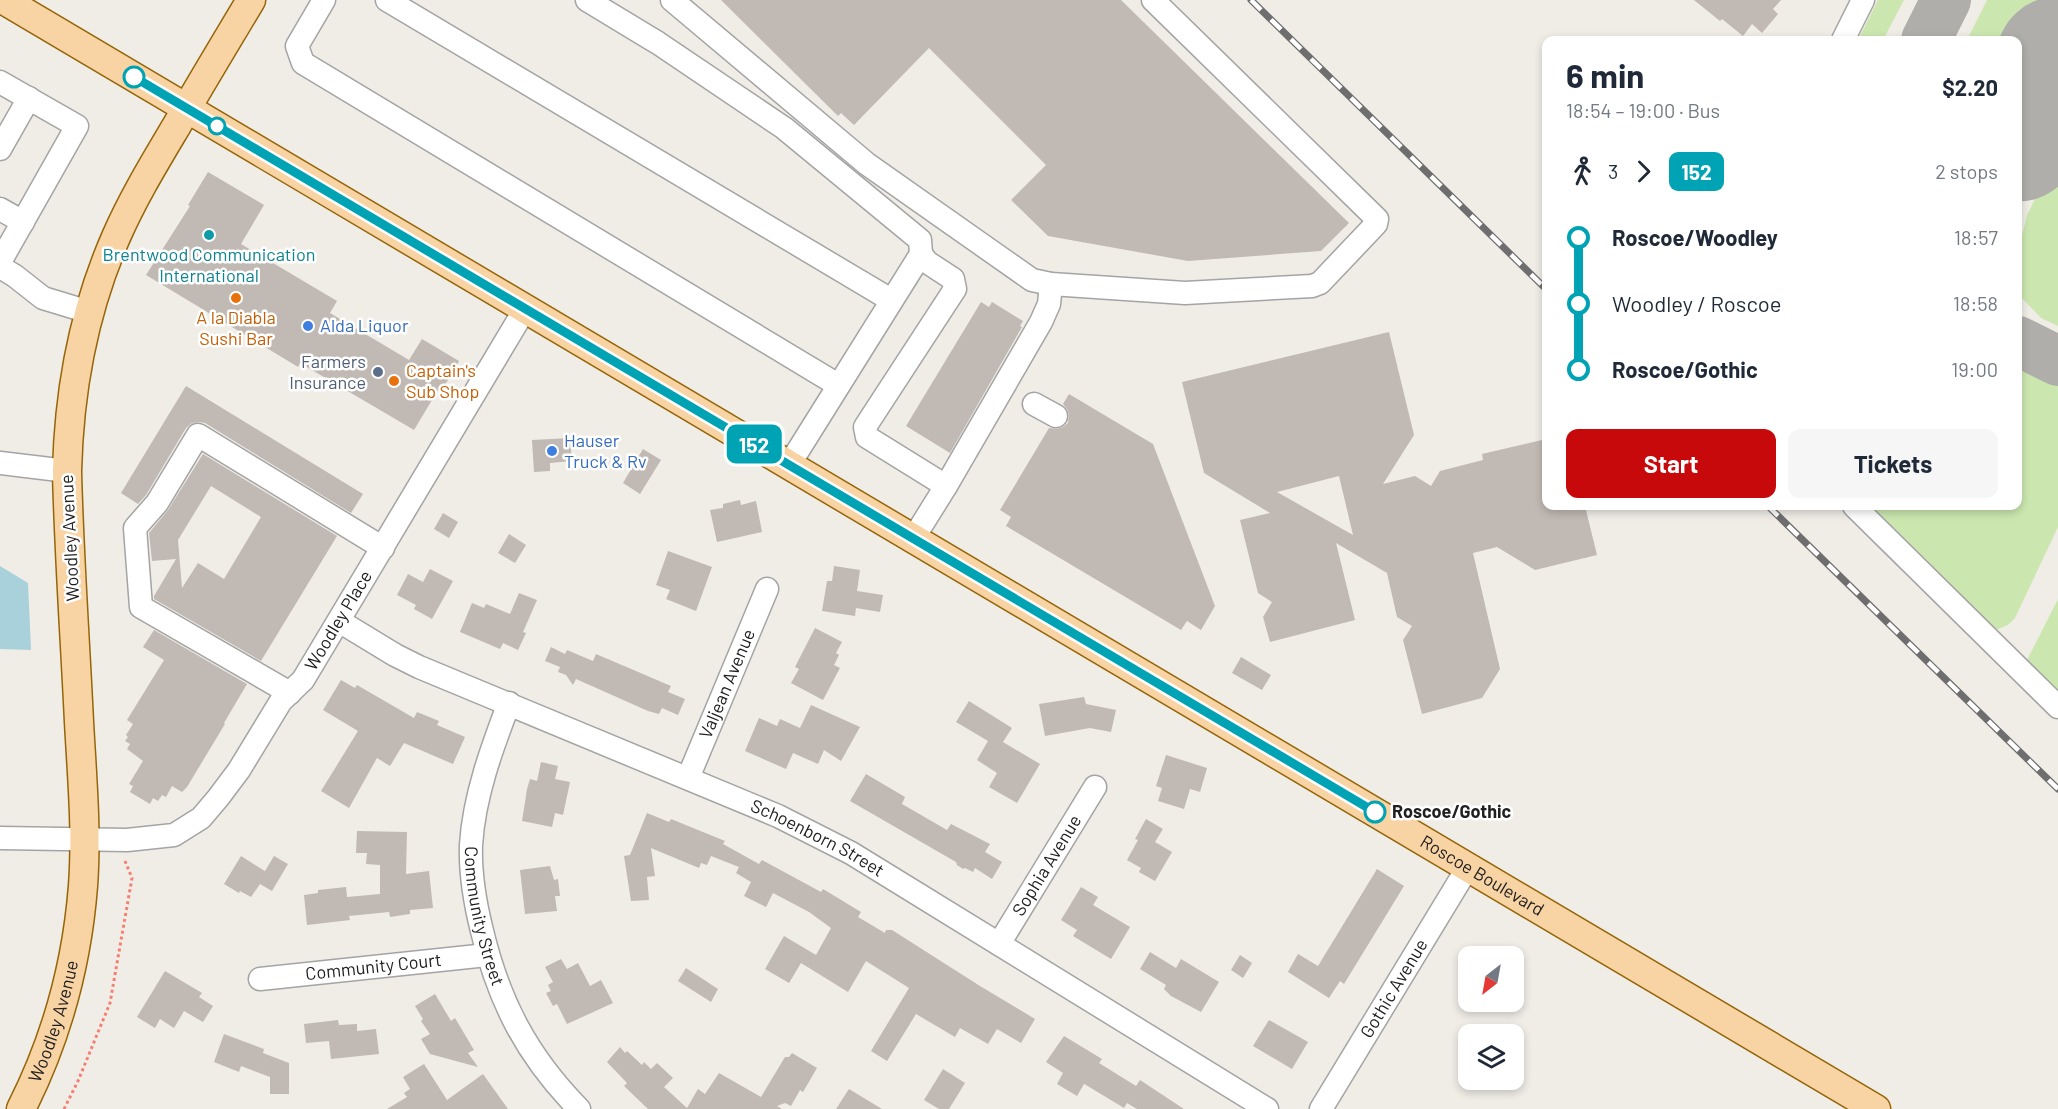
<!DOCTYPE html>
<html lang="en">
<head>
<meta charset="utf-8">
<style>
  :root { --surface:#fff; --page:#f6f6f7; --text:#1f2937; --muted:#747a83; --accent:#c7090b }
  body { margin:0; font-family:Barlow,sans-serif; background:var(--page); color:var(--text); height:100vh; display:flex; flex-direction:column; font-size:22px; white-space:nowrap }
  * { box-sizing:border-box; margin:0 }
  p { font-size:20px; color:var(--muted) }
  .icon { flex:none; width:33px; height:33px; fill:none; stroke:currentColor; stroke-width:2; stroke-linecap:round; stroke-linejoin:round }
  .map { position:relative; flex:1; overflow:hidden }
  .details { position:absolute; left:1542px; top:36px; width:480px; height:474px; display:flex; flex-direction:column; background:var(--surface); border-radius:12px; box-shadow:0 3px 9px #0003 }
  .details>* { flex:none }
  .badge { padding:0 12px; border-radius:9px; font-size:21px; line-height:39px }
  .needle { width:39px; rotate:211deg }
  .fabs { position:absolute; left:1458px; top:946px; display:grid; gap:12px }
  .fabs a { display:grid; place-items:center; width:66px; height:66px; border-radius:12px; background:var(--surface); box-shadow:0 3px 9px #0003; font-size:30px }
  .map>.badge { position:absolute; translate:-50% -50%; box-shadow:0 0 0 3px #fff }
  .legs { display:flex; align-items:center; gap:9px; height:66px; padding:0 24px; font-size:20px }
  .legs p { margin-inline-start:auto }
  .overview { display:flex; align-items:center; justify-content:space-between; height:102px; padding:0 24px }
  h1 { font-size:33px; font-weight:700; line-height:45px }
  .action { display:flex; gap:12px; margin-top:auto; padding:12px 24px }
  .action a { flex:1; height:69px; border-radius:12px; background:var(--accent); color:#fff; font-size:24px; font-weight:700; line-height:69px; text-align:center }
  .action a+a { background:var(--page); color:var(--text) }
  ul { padding:0 24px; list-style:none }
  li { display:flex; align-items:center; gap:21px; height:66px; font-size:22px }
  li i { display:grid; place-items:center; width:9px; height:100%; margin:0 8px; background:currentColor }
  li i::after { content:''; width:15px; height:15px; margin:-8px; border:4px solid; border-radius:50%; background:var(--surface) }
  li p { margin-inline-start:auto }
  li:first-child i { background:linear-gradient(#0000 50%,currentColor 0) }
  li:last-child i { background:linear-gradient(currentColor 50%,#0000 0) }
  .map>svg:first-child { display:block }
</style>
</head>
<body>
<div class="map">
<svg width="2058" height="1109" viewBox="0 0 2058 1109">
  <rect width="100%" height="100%" fill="#f0ede7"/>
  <g fill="#cbe7af">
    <polygon points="1878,0 1904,0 1883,40 1858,40"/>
    <polygon points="1987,0 2038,0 2018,41 1967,40"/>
    <polygon points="2058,153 2058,326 2041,318 2018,294 2018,252 2027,215"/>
    <polygon points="2018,365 2058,385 2058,527 2015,618 2008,625 1996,630 1870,506 2018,506"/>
    <polygon points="2058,599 2058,691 2027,660"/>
  </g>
  <polygon fill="#a9d1db" points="0,566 28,583 31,650 0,649"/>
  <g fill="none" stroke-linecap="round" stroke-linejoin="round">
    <g stroke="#afaeaa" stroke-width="50">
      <polyline points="1926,40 1946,0"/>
      <polyline points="2018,341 2058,361"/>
    </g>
    <polyline stroke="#afaeaa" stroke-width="123" points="2018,140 2058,58"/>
  </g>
  <g fill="#c1b9b3" fill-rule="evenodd">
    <polygon points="721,0 1121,0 1349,223 1321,251 1188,261 1048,236 1011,200 1046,165 929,48 854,125 841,113 838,116"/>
    <polygon points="1694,0 1781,0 1773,9 1778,14 1762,33 1752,24 1743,36 1722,19 1720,21"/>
    <polygon points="208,172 264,205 241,244 337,301 330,313 409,360 422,339 459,361 441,392 438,390 414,430 300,363 298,367 146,275 190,206 188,205"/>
    <polygon points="981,302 989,307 992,302 1023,321 1020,326 1022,327 950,453 906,426"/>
    <path d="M 1389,332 L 1414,435 L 1383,484 L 1415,476 L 1431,486 L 1440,471 L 1483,460 L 1482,454 L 1546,439 L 1546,506 L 1585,506 L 1597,555 L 1535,570 L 1497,547 L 1473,553 L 1500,669 L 1482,698 L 1422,714 L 1403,640 L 1412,626 L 1397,617 L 1387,573 L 1336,543 L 1355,620 L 1270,642 L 1263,617 L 1272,602 L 1258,593 L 1240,520 L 1270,513 L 1204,473 L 1182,382 ZM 1339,476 L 1353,535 L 1277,492 Z"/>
    <polygon points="186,386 363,494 351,513 205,423 199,422 192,423 186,428 146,495 138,504 121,493"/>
    <polygon points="1069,394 1153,444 1215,606 1201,630 1187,621 1181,630 1006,526 1011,517 1000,510 1049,428 1057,429 1063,427 1068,423 1069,415 1067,409 1063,404"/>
    <polygon points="570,438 572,461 550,463 550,471 534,472 532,440"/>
    <polygon points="643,449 661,460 640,494 623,483"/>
    <path d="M 203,454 L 337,536 L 261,661 L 154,599 L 154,596 L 176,559 L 152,561 L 149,533 L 168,510 ZM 211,486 L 261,517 L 224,579 L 198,563 L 182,588 L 178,540 Z"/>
    <polygon points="740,500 741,505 756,501 762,532 717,542 710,510 723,508 723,504"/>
    <polygon points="443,513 458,522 449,538 434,529"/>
    <polygon points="509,534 526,545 515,563 498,553"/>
    <polygon points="668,551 712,567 696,611 666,599 670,590 656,585"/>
    <polygon points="834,566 860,570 857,591 883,595 880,612 856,608 855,616 822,611 827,581 832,581"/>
    <polygon points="430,569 453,581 432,619 414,609 416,605 397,595 408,574 423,582"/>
    <polygon points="519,593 537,600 523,632 526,633 518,650 503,643 500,649 460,632 472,603 484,608 486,604 510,614"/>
    <polygon points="815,628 842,642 836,653 839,655 834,665 840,668 823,700 791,683 799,669 795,667"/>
    <polygon points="154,630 247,684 224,723 225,724 187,787 182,792 172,786 166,797 162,795 158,801 153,798 150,804 130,792 133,786 129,784 143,761 127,749 130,744 125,741 128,737 126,735 133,724 127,720 164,660 143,647"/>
    <polygon points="551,647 565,654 567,650 593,661 596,654 671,686 668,692 685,699 678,715 662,708 659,714 648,711 576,679 573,685 566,675 558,672 560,667 545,661"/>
    <polygon points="1241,657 1271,675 1262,690 1232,673"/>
    <polygon points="341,680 355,688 357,685 414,718 417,712 439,721 437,725 465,737 453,764 404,743 390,766 377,758 349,808 321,791 358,731 323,710"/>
    <polygon points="1084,697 1086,704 1116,710 1111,732 1090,728 1045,736 1039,704"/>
    <polygon points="969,701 1012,728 1003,742 1040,764 1017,803 989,787 997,773 977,760 988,741 956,722"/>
    <polygon points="811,705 860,727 841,761 824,750 818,764 793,753 786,769 745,751 759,718 777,726 780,719 800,728"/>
    <polygon points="1166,755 1207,768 1200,792 1190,789 1184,809 1158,801 1162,788 1156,786"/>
    <polygon points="541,762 558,766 555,779 570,782 563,815 555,813 552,827 522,821 527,789 530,779 537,781"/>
    <polygon points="866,774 905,797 902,804 947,830 951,824 990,844 985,852 1002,862 992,879 975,868 973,872 965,868 963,869 957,865 956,862 850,801"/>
    <polygon points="647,813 669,822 671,819 725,841 723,844 759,864 762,860 821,892 823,889 861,912 858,917 885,933 886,930 892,930 980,986 1035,1019 1021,1043 997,1029 988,1044 960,1028 955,1037 916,1014 887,1061 871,1051 909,988 866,961 848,992 801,963 789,983 765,969 784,936 816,955 831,928 809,912 773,893 766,907 744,896 751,882 736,873 739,867 711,856 707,865 701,863 699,868 651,848 655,876 647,877 649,900 631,901 624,856 630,855"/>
    <polygon points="1146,819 1163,829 1155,842 1172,852 1155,881 1139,872 1141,868 1127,860 1138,840 1135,839"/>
    <polygon points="357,831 407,832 406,874 429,871 433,908 410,910 410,914 390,917 389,912 349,916 350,920 307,925 304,895 318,893 318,890 346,887 347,897 380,894 380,865 366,864 367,853 356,853"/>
    <polygon points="241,856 265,871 274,856 288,864 272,891 260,884 251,897 240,891 239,893 224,884"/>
    <polygon points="550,866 554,880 558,879 560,896 555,896 557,911 525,914 520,870"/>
    <polygon points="1377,869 1404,886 1344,984 1340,981 1329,998 1288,972 1289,970 1298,954 1318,966"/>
    <polygon points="1081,887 1098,897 1093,905 1130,927 1111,959 1073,936 1077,930 1061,920"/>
    <polygon points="1150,952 1176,968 1181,959 1219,982 1201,1012 1171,996 1164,989 1166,985 1140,969"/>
    <polygon points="1240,955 1252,963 1243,978 1231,970"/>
    <polygon points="561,959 567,969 578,963 590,986 601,980 613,1003 567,1024 557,1004 553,1006 546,993 551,991 548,985 553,982 545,967"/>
    <polygon points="686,968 718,989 711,1002 678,981"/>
    <polygon points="165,971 202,993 199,997 213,1006 203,1022 184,1011 174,1028 160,1019 155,1028 137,1017"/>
    <polygon points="435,994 451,1021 455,1018 474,1050 468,1053 478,1067 430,1054 421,1039 430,1034 421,1021 423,1019 415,1006"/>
    <polygon points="338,1020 339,1025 357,1024 357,1031 376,1029 379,1054 331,1059 329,1041 306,1043 304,1024"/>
    <polygon points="1269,1020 1308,1042 1292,1069 1253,1046"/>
    <polygon points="224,1034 264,1049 263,1053 289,1063 289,1094 270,1094 270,1077 241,1066 239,1072 214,1062"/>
    <polygon points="1064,1036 1102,1059 1099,1063 1136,1086 1140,1080 1184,1109 1137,1109 1127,1103 1124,1108 1086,1085 1084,1084 1077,1096 1057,1084 1063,1073 1046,1062"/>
    <polygon points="620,1047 625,1053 627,1051 642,1065 644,1062 651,1069 657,1063 673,1078 664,1087 687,1108 698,1089 705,1094 719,1073 761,1097 785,1057 789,1057 792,1053 817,1068 803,1092 800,1090 791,1106 785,1103 777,1106 782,1109 648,1109 624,1086 627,1083 607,1062"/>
    <polygon points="424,1064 447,1100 483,1074 508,1109 387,1109 407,1097 404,1093 410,1089 403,1077"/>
    <polygon points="943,1069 965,1083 949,1109 939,1109 924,1100"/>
    <polygon points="849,1089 882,1109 836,1109"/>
  </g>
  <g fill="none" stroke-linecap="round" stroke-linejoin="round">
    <g stroke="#a4a4a4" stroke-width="25">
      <g id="minor">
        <polyline points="324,0 297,46 303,63 838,385"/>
        <polyline points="387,0 891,300"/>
        <polyline points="587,0 658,43 784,128 920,240 921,254 789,465"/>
        <polyline points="672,0 867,164 1032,280 1051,284 1185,293 1312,286 1320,283 1376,224 1377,219 1153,0"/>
        <polyline points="1843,40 1863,0"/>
        <polyline points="0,82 77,126 0,262"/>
        <polyline points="0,149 29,98"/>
        <polyline points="0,209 23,222"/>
        <polyline points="0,267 15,276 43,298 89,312"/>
        <polyline points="1034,404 1056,416"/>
        <polyline points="0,463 67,471"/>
        <polyline points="946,486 1041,322 1049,304 1051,284"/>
        <polyline points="1854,506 2058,707"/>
        <polyline points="913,539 946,486 867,437 865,427 955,289 953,279 927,262 921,254"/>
        <path id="s1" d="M 339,621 L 395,655 L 419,667 L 778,816 L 851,853 L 1267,1109"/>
        <polyline points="290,693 141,607 135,528 157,503 198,435 383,548"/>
        <path id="s2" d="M 509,703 C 492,748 474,796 471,845 C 470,873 475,903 482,931 C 499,1002 527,1056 579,1109"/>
        <path id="s3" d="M 688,778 L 767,589"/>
        <path id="s4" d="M 0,838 L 127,840 L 174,835 L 201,818 L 218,798 L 239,770 L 281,701 L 303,680 L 525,309"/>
        <path id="s5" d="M 999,944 L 1095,787"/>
        <path id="s6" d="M 260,979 L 487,955"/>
        <path id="s7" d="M 1321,1109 L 1468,867"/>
      </g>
    </g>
    <g stroke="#956507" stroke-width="31">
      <g id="major">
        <path id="s8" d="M 4,0 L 1876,1109"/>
        <path id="s9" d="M 21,1109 C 56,1040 77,963 83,886 C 87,831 82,777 79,722 C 75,638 69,555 67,471 C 69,392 84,310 116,237 C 133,198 155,162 177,125 C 201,83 226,42 251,0"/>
      </g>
    </g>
    <polyline stroke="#f48074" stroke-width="3" stroke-dasharray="3 3" stroke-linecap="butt" points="64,1109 78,1081 110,1003 132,878 125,861"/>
    <use href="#minor" stroke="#fff" stroke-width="22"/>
    <use href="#major" stroke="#f8d3a4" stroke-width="28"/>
    <g stroke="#6e6e6e" stroke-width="7">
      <g id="rail">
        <polyline points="1251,0 1546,289"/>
        <polyline points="1768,506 2058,789"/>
      </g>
    </g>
    <use href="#rail" stroke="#fff" stroke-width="4.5" stroke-dasharray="14" stroke-linecap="butt"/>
  </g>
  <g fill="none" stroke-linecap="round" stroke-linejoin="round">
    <g stroke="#fff" stroke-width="14">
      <polyline id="line-1" points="134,77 1375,812"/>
    </g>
    <use href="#line-1" stroke="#00a3b4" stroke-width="9"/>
  </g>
  <g fill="#fff" stroke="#00a3b4" stroke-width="3">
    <circle cx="134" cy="77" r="10"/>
    <circle cx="217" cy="126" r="8"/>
    <circle cx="1375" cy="812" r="10"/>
  </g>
  <circle fill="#0f9aa8" stroke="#fff" stroke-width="2" cx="209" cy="235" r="6"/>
  <g fill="#e8710a" stroke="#fff" stroke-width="2">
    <circle cx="236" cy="298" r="6"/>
    <circle cx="394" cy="381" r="6"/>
  </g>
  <g fill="#3f7fe0" stroke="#fff" stroke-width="2">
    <circle cx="308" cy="326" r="6"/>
    <circle cx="552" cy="451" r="6"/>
  </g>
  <circle fill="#5c6f8a" stroke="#fff" stroke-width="2" cx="378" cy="372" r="6"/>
  <g text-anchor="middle" stroke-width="5" stroke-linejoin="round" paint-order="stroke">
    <g font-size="18" fill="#0d838f" stroke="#fff">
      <text x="209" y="261">Brentwood Communication<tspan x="209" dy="21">International</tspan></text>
    </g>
    <g font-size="18" fill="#c56008" stroke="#fff">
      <text x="236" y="324">A la Diabla<tspan x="236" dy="21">Sushi Bar</tspan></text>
      <text x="406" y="377" text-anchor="start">Captain's<tspan x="406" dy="21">Sub Shop</tspan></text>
    </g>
    <g font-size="18" fill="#366cbe" stroke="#fff" text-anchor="start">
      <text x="320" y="332">Alda Liquor</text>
      <text x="564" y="447">Hauser<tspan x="564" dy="21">Truck &amp; Rv</tspan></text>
    </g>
    <g font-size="18" fill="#4e5e75" stroke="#fff" text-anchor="end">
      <text x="366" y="368">Farmers<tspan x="366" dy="21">Insurance</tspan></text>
    </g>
    <g font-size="18" fill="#202020" stroke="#fff">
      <text transform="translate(70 538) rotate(-93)" y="6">Woodley Avenue</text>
      <text dy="6" stroke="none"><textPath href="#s4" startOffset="448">Woodley Place</textPath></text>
      <text dy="6" stroke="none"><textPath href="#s3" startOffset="102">Valjean Avenue</textPath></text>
      <text dy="6" stroke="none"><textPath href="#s1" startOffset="526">Schoenborn Street</textPath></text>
      <text dy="6" stroke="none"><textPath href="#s5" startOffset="92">Sophia Avenue</textPath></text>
      <text dy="6" stroke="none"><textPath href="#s8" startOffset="1718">Roscoe Boulevard</textPath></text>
      <text dy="6" stroke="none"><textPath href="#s2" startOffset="220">Community Street</textPath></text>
      <text dy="6" stroke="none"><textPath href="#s6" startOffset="114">Community Court</textPath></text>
      <text dy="6" stroke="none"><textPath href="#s7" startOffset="141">Gothic Avenue</textPath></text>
      <text dy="6" stroke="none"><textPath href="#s9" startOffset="94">Woodley Avenue</textPath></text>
    </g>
    <g font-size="18" font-weight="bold" fill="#202020" stroke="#fff" text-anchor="start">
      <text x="1392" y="818">Roscoe/Gothic</text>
    </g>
  </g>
</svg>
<div class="fabs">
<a><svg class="needle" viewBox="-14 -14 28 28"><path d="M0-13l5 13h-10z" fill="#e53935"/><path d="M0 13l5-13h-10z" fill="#747a83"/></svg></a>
<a><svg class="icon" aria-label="layers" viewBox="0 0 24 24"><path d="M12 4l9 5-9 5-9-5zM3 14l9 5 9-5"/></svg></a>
</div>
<b class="badge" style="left:754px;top:444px;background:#00a3b4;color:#fff">152</b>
<section class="details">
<div class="overview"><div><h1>6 min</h1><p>18:54 – 19:00 · Bus</p></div><b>$2.20</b></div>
<div class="legs"><svg class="icon" aria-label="walk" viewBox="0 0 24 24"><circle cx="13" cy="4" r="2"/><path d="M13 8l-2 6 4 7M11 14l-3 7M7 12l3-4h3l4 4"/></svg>3<svg class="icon" aria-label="forward" viewBox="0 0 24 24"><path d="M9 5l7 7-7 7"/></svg><b class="badge" style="background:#00a3b4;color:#fff">152</b><p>2 stops</p></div>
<ul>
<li><i style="color:#00a3b4"></i><b>Roscoe/Woodley</b><p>18:57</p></li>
<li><i style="color:#00a3b4"></i><span>Woodley / Roscoe</span><p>18:58</p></li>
<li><i style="color:#00a3b4"></i><b>Roscoe/Gothic</b><p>19:00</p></li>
</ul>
<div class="action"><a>Start</a><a>Tickets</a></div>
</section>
</div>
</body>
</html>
